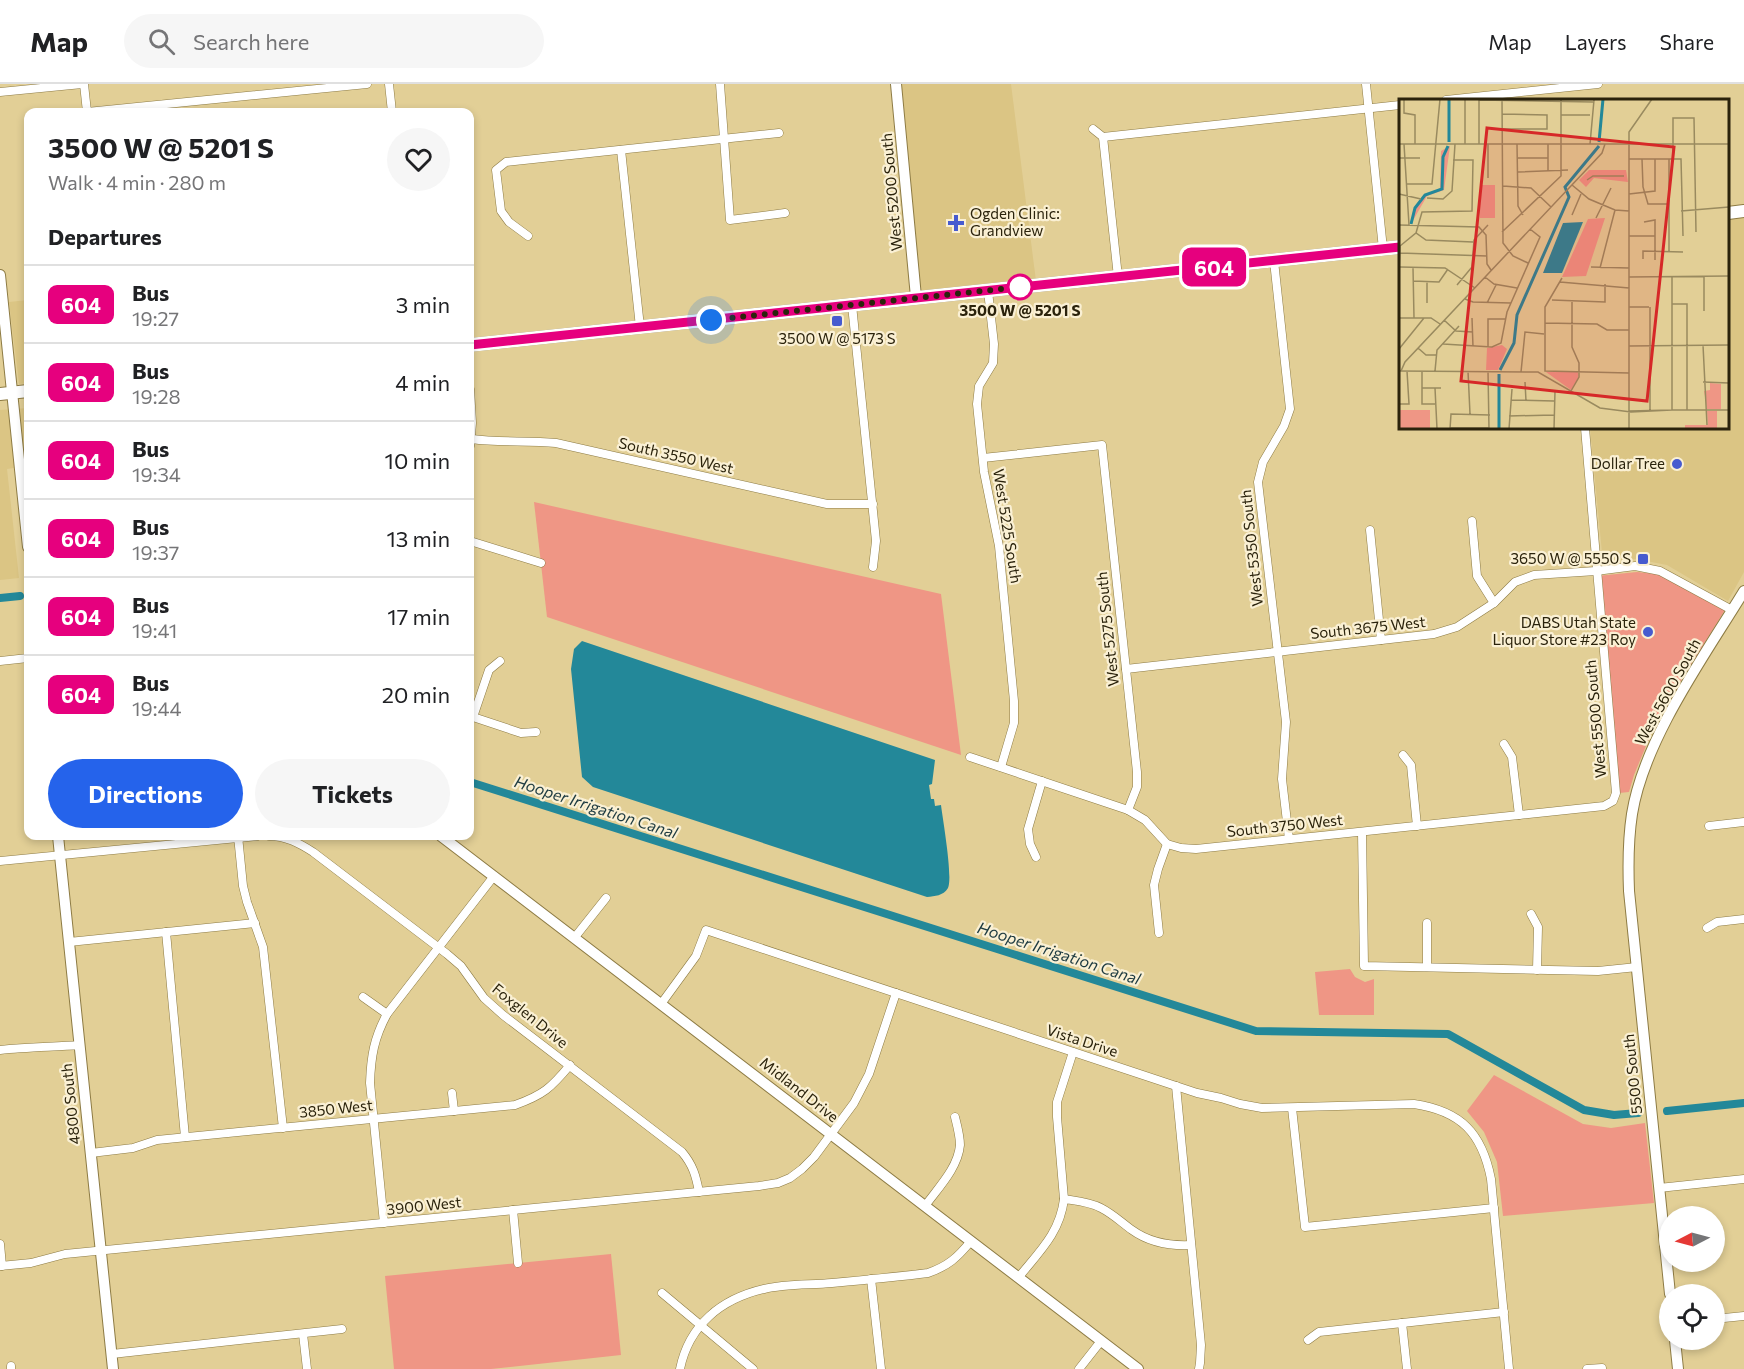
<!DOCTYPE html>
<html lang="en">
<head>
<meta charset="utf-8">
<style>
  :root { --surface:#fff; --page:#f6f6f6; --text:#202124; --muted:#757577; --line:#e0e0e0; --accent:#2563eb }
  body { margin:0; font-family:Commissioner,sans-serif; background:var(--page); color:var(--text); height:100vh; display:flex; flex-direction:column; font-size:22px; white-space:nowrap }
  * { box-sizing:border-box; margin:0 }
  p { font-size:20px; color:var(--muted) }
  .icon { flex:none; width:33px; height:33px; fill:none; stroke:currentColor; stroke-width:2; stroke-linecap:round; stroke-linejoin:round }
  .map { position:relative; flex:1; overflow:hidden }
  .side { position:absolute; left:24px; top:24px; width:450px; height:732px; display:flex; flex-direction:column; background:var(--surface); border-radius:12px; box-shadow:0 3px 9px #0003 }
  .side>* { flex:none }
  .badge { padding:0 12px; border-radius:9px; font-size:21px; line-height:39px }
  .needle { width:39px; rotate:264deg }
  .controls { position:absolute; left:1659px; top:1122px; display:grid; gap:12px }
  .controls a { display:grid; place-items:center; width:66px; height:66px; border-radius:50%; background:var(--surface); box-shadow:0 3px 9px #0003; font-size:30px }
  .you { position:absolute; width:30px; height:30px; margin:-15px; border:4px solid #fff; border-radius:50%; background:#1a73e8; box-shadow:0 0 0 9px #1a73e833 }
  .map>.badge { position:absolute; translate:-50% -50%; box-shadow:0 0 0 3px #fff }
  h2 { padding:0 24px; font-size:22px; line-height:54px }
  .round { display:grid; place-items:center; flex:none; width:63px; height:63px; border-radius:32px; background:var(--page) }
  .head { display:flex; align-items:center; justify-content:space-between; height:102px; padding:0 24px }
  h1 { font-size:28px; font-weight:700; line-height:45px }
  .primary-button { display:flex; gap:12px; margin-top:auto; padding:12px 24px }
  .primary-button a { flex:1; height:69px; border-radius:36px; background:var(--accent); color:#fff; font-size:24px; font-weight:700; line-height:69px; text-align:center }
  .primary-button a+a { background:var(--page); color:var(--text) }
  ul { padding:0; list-style:none }
  li { display:flex; align-items:center; gap:18px; height:78px; padding:0 24px; border-top:2px solid var(--line) }
  li div { flex:1 }
  li b { display:block; font-size:22px }
  li em { font-style:normal }
  li .badge { min-width:66px; font-weight:700; text-align:center }
  header { display:flex; align-items:center; gap:36px; box-sizing:border-box; height:84px; padding:0 30px; background:var(--surface); border-bottom:2px solid var(--line) }
  header strong { font-size:28px }
  nav { display:flex; gap:33px; margin-inline-start:auto; font-size:21px }
  .search { width:420px; height:54px; background:var(--page); display:flex; align-items:center; gap:15px; box-sizing:border-box; padding:0 21px; border-radius:33px; color:var(--muted); font-size:22px }
  .map>svg:first-child { display:block }
</style>
</head>
<body>
<header>
<strong>Map</strong>
<div class="search"><svg class="icon" aria-label="search" viewBox="0 0 24 24"><circle cx="10" cy="10" r="6"/><path d="M15 15l6 6"/></svg>Search here</div>
<nav><a>Map</a><a>Layers</a><a>Share</a></nav>
</header>
<div class="map">
<svg width="1744" height="1285" viewBox="0 0 1744 1285">
  <rect width="100%" height="100%" fill="#e2cf96"/>
  <g fill="#dbc584">
    <polygon points="894,0 1011,0 1036,197 915,211"/>
    <polygon points="1744,132 1744,488 1728,517 1667,481 1636,475 1603,479 1590,344 1728,344 1728,134"/>
    <polygon points="28,216 28,299 19,300 9,218"/>
    <polygon points="28,324 28,382 7,385 19,494 0,496 0,326"/>
  </g>
  <g fill="#ef9685">
    <polygon points="534,418 941,510 961,671 547,533"/>
    <polygon points="1637,488 1666,491 1725,526 1658,633 1634,691 1629,708 1619,709 1597,492"/>
    <polygon points="1350,885 1355,893 1365,898 1374,895 1374,931 1319,931 1315,888"/>
    <polygon points="1494,991 1583,1040 1611,1044 1645,1039 1654,1119 1503,1132 1497,1078 1484,1048 1467,1027"/>
    <polygon points="611,1170 621,1271 491,1285 394,1285 385,1192"/>
  </g>
  <path fill="#238899" d="M 582,557 L 935,676 L 932,700 L 929,701 L 931,715 L 934,715 L 935,722 L 941,721 C 943,737 953,793 948,804 C 943,812 935,812 927,813 L 593,703 L 582,693 L 571,585 L 574,565 Z"/>
  <g fill="none" stroke-linecap="round" stroke-linejoin="round">
    <g stroke="#238899" stroke-width="8">
      <polyline points="0,514 20,512"/>
      <polyline points="470,698 1256,947 1448,950 1584,1026 1614,1031 1638,1029"/>
      <polyline points="1667,1027 1744,1019"/>
    </g>
    <g stroke="#8d7b44" stroke-width="9">
      <g id="street">
        <polyline points="84,0 87,28 367,0"/>
        <polyline points="389,0 392,28"/>
        <polyline points="720,0 730,136 785,129"/>
        <polyline points="1366,0 1383,165"/>
        <polyline points="0,8 82,0"/>
        <polyline points="1446,16 1598,0"/>
        <polyline points="1093,45 1103,53"/>
        <polyline points="1103,53 1400,21"/>
        <polyline points="1103,53 1118,193"/>
        <polyline points="621,66 640,243"/>
        <polyline points="528,152 509,138 501,127 496,86 506,78 779,49"/>
        <polyline points="1274,177 1290,325 1284,342 1263,378 1258,398 1286,638 1282,695 1289,755"/>
        <polyline points="988,207 994,260 993,279 979,302 977,320 984,388 999,462 1014,617 1014,639 1001,683"/>
        <polyline points="852,221 876,457 873,483"/>
        <polyline points="470,305 472,339 470,362"/>
        <path d="M 472,355 C 499,359 528,356 556,359 L 827,420 L 873,420"/>
        <polyline points="983,374 1102,361 1137,688 1137,703 1128,726"/>
        <polyline points="1472,437 1477,492 1494,519"/>
        <polyline points="1370,446 1381,556"/>
        <polyline points="470,457 541,479"/>
        <polyline points="0,577 28,574"/>
        <polyline points="1126,585 1434,550 1457,543 1494,519 1515,498 1534,491 1596,487 1635,482 1660,487 1732,526"/>
        <polyline points="470,632 521,649 536,648"/>
        <polyline points="473,633 489,586 500,577"/>
        <polyline points="1504,660 1512,673 1519,731"/>
        <polyline points="1403,671 1411,681 1417,742"/>
        <polyline points="970,673 1128,726 1145,736 1167,760 1181,764 1196,765 1604,722 1613,717 1616,709 1585,344"/>
        <polyline points="1709,742 1744,738"/>
        <polyline points="1362,748 1364,882 1598,887 1637,883"/>
        <polyline points="238,752 243,802 247,818 263,863 283,1044"/>
        <path d="M 269,752 C 286,752 299,759 313,768 L 447,870 L 461,882 L 484,914 L 503,931 L 682,1068 C 693,1081 696,1092 699,1108"/>
        <polyline points="1036,773 1030,760 1028,745 1042,697"/>
        <polyline points="0,777 258,752"/>
        <polyline points="1531,830 1538,843 1537,886"/>
        <polyline points="1707,844 1717,838 1744,835"/>
        <polyline points="166,848 185,1053"/>
        <polyline points="1159,849 1154,801 1158,785 1167,760"/>
        <polyline points="575,853 606,814"/>
        <polyline points="69,858 255,839"/>
        <polyline points="1427,883 1427,839"/>
        <polyline points="363,913 387,930"/>
        <path d="M 661,920 L 696,872 L 706,846 L 1197,1009 L 1221,1014 L 1240,1020 L 1262,1024 L 1414,1020 C 1461,1027 1482,1049 1491,1095 L 1509,1285"/>
        <path d="M 0,966 C 27,963 53,963 80,961"/>
        <polyline points="1176,1002 1201,1261 1200,1279 1199,1285"/>
        <polyline points="452,1009 454,1027"/>
        <polyline points="1292,1024 1305,1143 1494,1124"/>
        <path d="M 91,1069 L 133,1064 L 157,1056 L 515,1021 C 543,1011 551,1004 570,981"/>
        <polyline points="1659,1104 1744,1095"/>
        <path d="M 1064,1115 C 1077,1117 1090,1118 1101,1124 C 1113,1130 1122,1139 1132,1146 C 1150,1159 1170,1162 1191,1161"/>
        <path d="M 925,1122 C 938,1104 958,1084 960,1061 C 960,1052 957,1041 955,1033"/>
        <polyline points="513,1126 518,1179"/>
        <path d="M 384,1139 L 370,999 C 371,972 374,954 387,930 L 494,792"/>
        <polyline points="0,1160 2,1182"/>
        <polyline points="0,1182 31,1179 65,1170 759,1102 778,1099 790,1094 802,1085 814,1073 854,1019 869,990 896,909"/>
        <path d="M 1018,1194 C 1039,1168 1060,1149 1064,1115 L 1057,1033 L 1057,1018 L 1073,968"/>
        <polyline points="871,1195 881,1285"/>
        <polyline points="662,1209 753,1285"/>
        <polyline points="1714,1235 1744,1232"/>
        <polyline points="1402,1239 1407,1285"/>
        <polyline points="303,1250 307,1285"/>
        <polyline points="1308,1256 1319,1248 1504,1228"/>
        <polyline points="112,1270 342,1245"/>
        <polyline points="11,1282 11,1285"/>
        <path d="M 680,1285 C 689,1241 721,1215 764,1205 C 785,1200 810,1201 832,1199 C 864,1196 896,1193 928,1189 C 948,1182 957,1174 971,1157"/>
        <polyline points="1079,1285 1101,1257"/>
        <polyline points="1587,1285 1602,1284"/>
      </g>
    </g>
    <g stroke="#8d7b44" stroke-width="12">
      <g id="secondary">
        <polyline points="896,0 916,213"/>
        <polyline points="0,191 28,463"/>
        <polyline points="58,752 113,1285"/>
        <polyline points="441,752 1138,1285"/>
        <path d="M 1670,1210 L 1629,807 C 1628,781 1628,756 1632,730 C 1644,655 1705,571 1744,507"/>
        <polyline points="1675,1256 1678,1285"/>
      </g>
    </g>
    <g stroke="#8d7b44" stroke-width="14">
      <g id="primary">
        <polyline points="1728,129 1744,127"/>
        <polyline points="470,261 1400,163"/>
        <polyline points="0,310 28,307"/>
      </g>
    </g>
    <use href="#street" stroke="#fff" stroke-width="8"/>
    <use href="#secondary" stroke="#fff" stroke-width="10"/>
    <use href="#primary" stroke="#fff" stroke-width="12"/>
  </g>
  <g fill="none" stroke-linecap="round" stroke-linejoin="round">
    <g stroke="#fff" stroke-width="14">
      <polyline id="line" points="470,261 1400,163"/>
    </g>
    <use href="#line" stroke="#e6007e" stroke-width="9"/>
    <polyline stroke="#2b230c" stroke-width="6" stroke-dasharray="0 10.8" points="711,236 1020,203"/>
  </g>
  <g fill="#475bcf" stroke="#faf0d4" stroke-width="2">
    <path d="M953 130h6v6h6v6h-6v6h-6v-6h-6v-6h6z"/>
    <rect x="831" y="231" width="12" height="12" rx="3"/>
    <circle cx="1677" cy="380" r="6"/>
    <rect x="1637" y="469" width="12" height="12" rx="3"/>
    <circle cx="1648" cy="548" r="6"/>
  </g>
  <circle fill="#fff" stroke="#e6007e" stroke-width="3" cx="1020" cy="203" r="12"/>
  <g text-anchor="middle" stroke-width="4.5" stroke-linejoin="round" paint-order="stroke">
    <g font-size="15" fill="#2b230c" stroke="#faf0d4">
      <text transform="translate(892 108) rotate(-95)" y="5">West 5200 South</text>
      <text transform="translate(676 372) rotate(13)" y="5">South 3550 West</text>
      <text transform="translate(1007 442) rotate(81)" y="5">West 5225 South</text>
      <text transform="translate(1252 464) rotate(-96)" y="5">West 5350 South</text>
      <text transform="translate(1368 544) rotate(-6)" y="5">South 3675 West</text>
      <text transform="translate(1108 545) rotate(-96)" y="5">West 5275 South</text>
      <text transform="translate(1668 608) rotate(-61)" y="5">West 5600 South</text>
      <text transform="translate(1596 635) rotate(-95)" y="5">West 5500 South</text>
      <text transform="translate(1285 742) rotate(-6)" y="5">South 3750 West</text>
      <text transform="translate(530 932) rotate(39)" y="5">Foxglen Drive</text>
      <text transform="translate(1082 957) rotate(18)" y="5">Vista Drive</text>
      <text transform="translate(1633 990) rotate(-96)" y="5">5500 South</text>
      <text transform="translate(799 1006) rotate(38)" y="5">Midland Drive</text>
      <text transform="translate(71 1020) rotate(-96)" y="5">4800 South</text>
      <text transform="translate(336 1025) rotate(-6)" y="5">3850 West</text>
      <text transform="translate(424 1122) rotate(-6)" y="5">3900 West</text>
    </g>
    <g font-size="15" fill="#2b230c" stroke="#faf0d4" text-anchor="end">
      <text x="970" y="135" text-anchor="start">Ogden Clinic:<tspan x="970" dy="17">Grandview</tspan></text>
      <text x="837" y="260" text-anchor="middle">3500 W @ 5173 S</text>
      <text x="1665" y="385">Dollar Tree</text>
      <text x="1631" y="480">3650 W @ 5550 S</text>
      <text x="1636" y="544">DABS Utah State<tspan x="1636" dy="17">Liquor Store #23 Roy</tspan></text>
    </g>
    <g font-size="15" font-weight="bold" fill="#2b230c" stroke="#faf0d4">
      <text x="1020" y="232">3500 W @ 5201 S</text>
    </g>
    <g font-size="16" font-style="italic" fill="#1d3a40" stroke="#faf0d4">
      <text transform="translate(596 723) rotate(18)" y="6">Hooper Irrigation Canal</text>
      <text transform="translate(1059 869) rotate(18)" y="6">Hooper Irrigation Canal</text>
    </g>
  </g>
  <g transform="translate(1399 15)">
    <rect width="330" height="330" fill="#e2cf96"/>
    <path d="M 51,47 L 45,91 L 28,97 L 12,125 L 14,112 L 26,95 L 41,90 L 42,52 ZM 190,71 L 227,71 L 229,83 L 195,79 L 187,88 L 180,81 ZM 81,86 L 96,86 L 96,119 L 81,119 ZM 206,119 L 187,177 L 163,178 L 189,120 ZM 103,246 L 108,250 L 99,271 L 87,271 L 88,249 ZM 147,273 L 179,273 L 179,279 L 172,291 ZM 311,284 L 322,285 L 322,310 L 308,310 L 305,292 L 311,291 ZM 0,311 L 31,311 L 31,330 L 0,330 ZM 308,312 L 318,312 L 318,330 L 286,330 L 286,326 L 309,326 Z" fill="#ef9685"/>
    <path d="M 184,123 L 163,174 L 144,174 L 164,124 Z" fill="#238899"/>
    <path fill="none" stroke="#238899" stroke-width="3" d="M 50,43 L 50,0M 200,43 L 204,0M 12,125 L 16,109 L 26,96 L 43,90 L 44,58 L 49,47M 101,271 L 115,244 L 118,216 L 170,98 L 166,88 L 200,47M 100,275 L 100,330"/>
    <path fill="none" stroke="#998a5f" stroke-width="1.5" d="M 5,0 L 5,14 L 16,16 L 16,45M 103,0 L 104,144 L 114,157 L 129,164M 80,1 L 194,3M 103,15 L 148,16 L 148,30 L 104,30M 162,16 L 191,16M 0,45 L 230,45M 5,45 L 10,126M 66,45 L 66,0M 80,45 L 80,1M 89,45 L 89,79M 118,45 L 119,107 L 124,116M 149,45 L 149,72M 191,45 L 195,1M 230,45 L 330,45M 0,59 L 21,59M 119,59 L 149,59M 230,60 L 282,60 L 284,137M 243,60 L 244,88 L 249,105 L 269,105M 270,60 L 270,153M 274,60 L 274,19 L 295,19 L 297,133M 119,73 L 169,71M 188,81 L 194,77 L 225,77M 8,85 L 33,85 L 41,0M 173,86 L 190,100 L 216,111 L 230,112M 104,87 L 132,89 L 152,108M 0,95 L 22,100M 230,95 L 256,92 L 256,60M 28,99 L 44,100 L 53,92 L 56,45M 282,112 L 330,108M 173,116 L 182,95M 197,119 L 212,89M 245,123 L 256,121 L 256,161M 0,126 L 80,128 L 87,136 L 88,165 L 92,171M 103,133 L 162,77 L 162,0M 17,134 L 23,113 L 73,112 L 74,61 L 54,61M 230,137 L 256,137M 1,154 L 88,157M 244,160 L 244,152 L 284,153M 1,168 L 46,169 L 76,189M 192,168 L 230,169M 14,169 L 15,219M 201,169 L 216,111M 0,174 L 1,147 L 17,134 L 27,141 L 74,143M 305,177 L 305,212M 86,178 L 95,185 L 118,189M 230,178 L 330,177M 273,178 L 273,311M 163,179 L 146,208 L 146,272 L 230,274M 14,182 L 40,183 L 49,170M 161,183 L 230,189M 58,186 L 73,168 L 75,141 L 89,126M 66,200 L 74,203 L 112,204M 153,201 L 206,203 L 206,185M 28,204 L 28,183M 88,204 L 97,186M 273,205 L 288,205 L 288,311M 230,208 L 250,208M 251,208 L 251,311M 0,219 L 32,219 L 41,225M 73,219 L 74,248M 45,221 L 57,232 L 74,233M 146,224 L 198,225 L 208,231 L 230,231M 44,245 L 93,248 L 102,244 L 108,213 L 141,138 L 131,130M 304,246 L 308,326M 230,247 L 330,246M 89,248 L 89,220 L 107,220M 19,249 L 27,256 L 37,256M 0,250 L 25,219M 0,272 L 139,273 L 201,309 L 232,313 L 273,311 L 230,312M 2,272 L 6,263 L 203,54 L 206,45M 23,272 L 23,305 L 36,305M 36,272 L 38,251 L 60,227M 69,272 L 71,315M 89,272 L 90,330M 122,273 L 126,233 L 145,235M 126,283 L 127,302M 304,283 L 330,284M 23,289 L 42,289M 36,289 L 38,330M 172,292 L 180,278 L 180,264 L 173,248 L 173,203M 112,301 L 155,302M 0,305 L 10,305 L 8,272M 273,311 L 330,311M 110,317 L 155,316M 51,329 L 90,329M 51,330 L 52,315 L 91,316M 110,330 L 113,290M 155,330 L 156,292M 230,330 L 230,33 L 253,0"/>
    <path fill="#d62828" fill-opacity="0.15" stroke="#d62828" stroke-width="3" d="M 88,29 L 275,48 L 248,302 L 62,282 Z"/>
    <rect width="330" height="330" fill="none" stroke="#2b230c" stroke-width="3"/>
  </g>
</svg>
<div class="controls">
<a><svg class="needle" viewBox="-14 -14 28 28"><path d="M0-13l5 13h-10z" fill="#e53935"/><path d="M0 13l5-13h-10z" fill="#757577"/></svg></a>
<a><svg class="icon" aria-label="locate" viewBox="0 0 24 24"><circle cx="12" cy="12" r="6"/><path d="M12 2v4M12 18v4M2 12h4M18 12h4"/></svg></a>
</div>
<div class="you" style="left:711px;top:236px"></div>
<b class="badge" style="left:1214px;top:183px;background:#e6007e;color:#fff">604</b>
<section class="side">
<div class="head"><div><h1>3500 W @ 5201 S</h1><p>Walk · 4 min · 280 m</p></div><a class="round"><svg class="icon" aria-label="heart" viewBox="0 0 24 24"><path d="M12 20l-8-8c-3-5 5-10 8-4 3-6 11-1 8 4z"/></svg></a></div>
<h2>Departures</h2>
<ul>
<li><span class="badge" style="background:#e6007e;color:#fff">604</span><div><b>Bus</b><p>19:27</p></div><em>3 min</em></li>
<li><span class="badge" style="background:#e6007e;color:#fff">604</span><div><b>Bus</b><p>19:28</p></div><em>4 min</em></li>
<li><span class="badge" style="background:#e6007e;color:#fff">604</span><div><b>Bus</b><p>19:34</p></div><em>10 min</em></li>
<li><span class="badge" style="background:#e6007e;color:#fff">604</span><div><b>Bus</b><p>19:37</p></div><em>13 min</em></li>
<li><span class="badge" style="background:#e6007e;color:#fff">604</span><div><b>Bus</b><p>19:41</p></div><em>17 min</em></li>
<li><span class="badge" style="background:#e6007e;color:#fff">604</span><div><b>Bus</b><p>19:44</p></div><em>20 min</em></li>
</ul>
<div class="primary-button"><a>Directions</a><a>Tickets</a></div>
</section>
</div>
</body>
</html>
